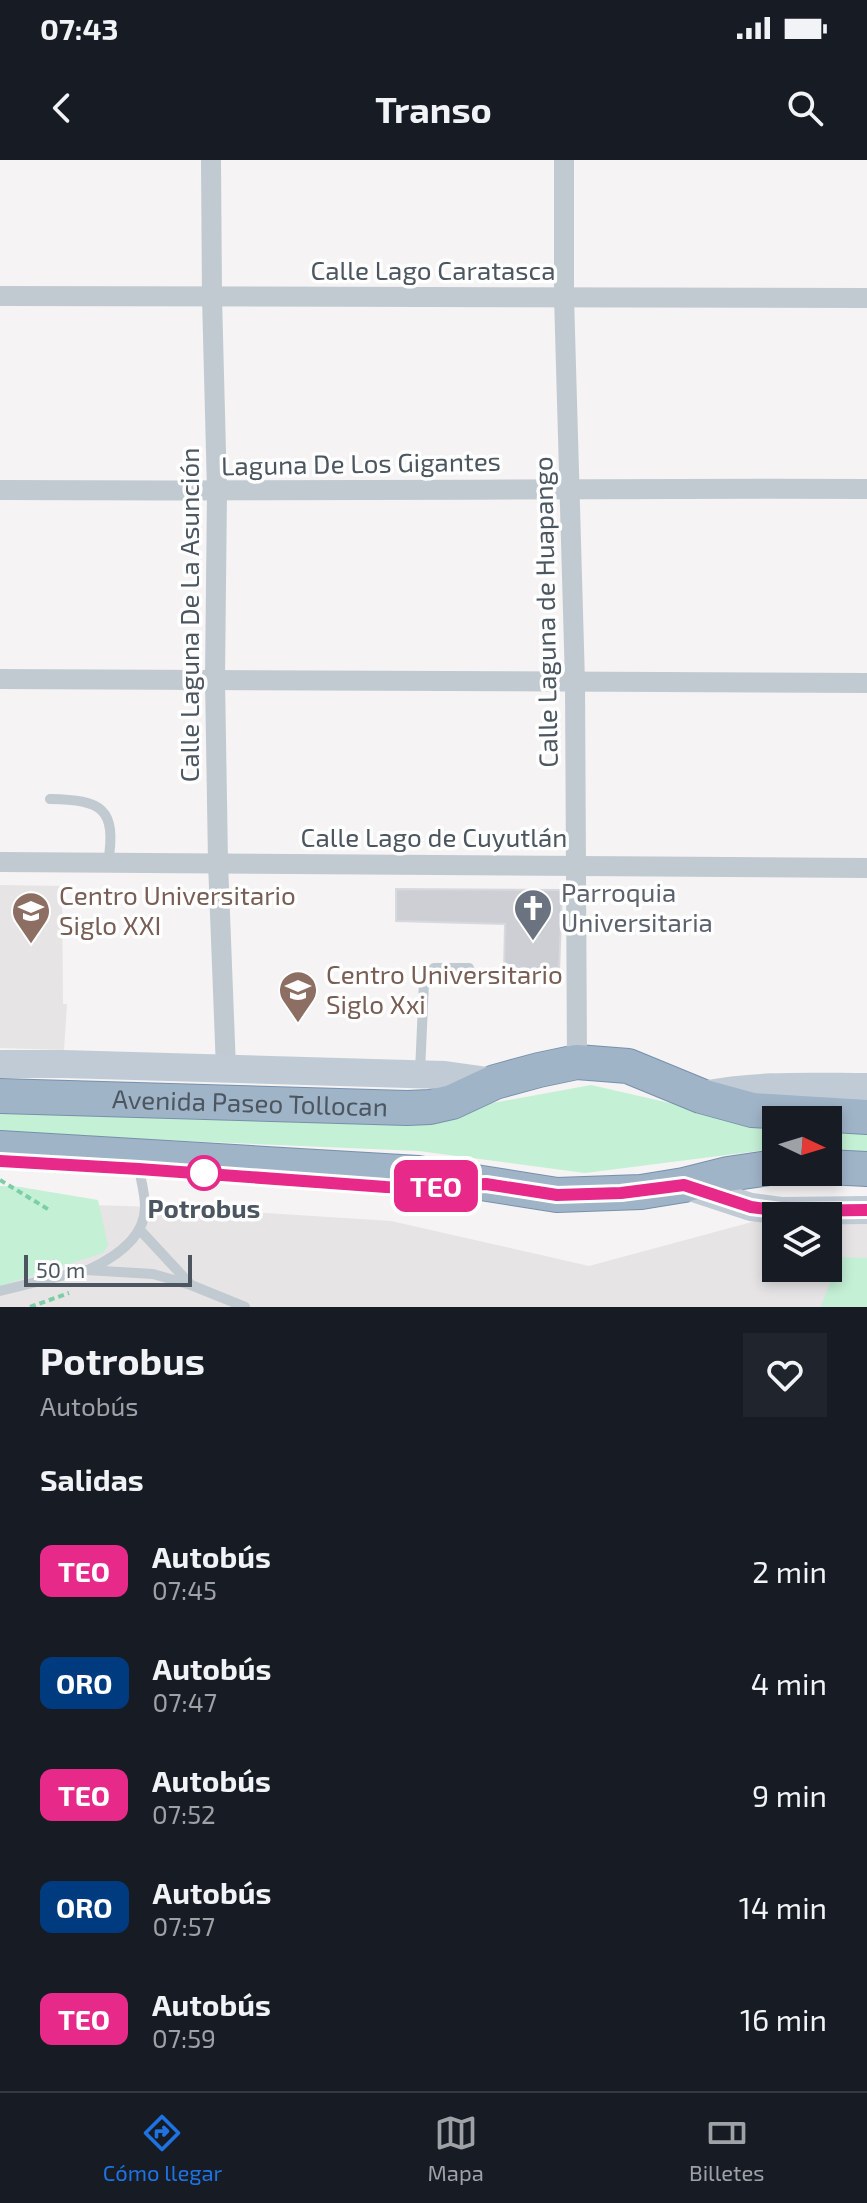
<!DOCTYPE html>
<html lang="es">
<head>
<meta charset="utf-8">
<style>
  :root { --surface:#171b24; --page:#20242c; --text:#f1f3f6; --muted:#9ea1a6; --line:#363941; --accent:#1f72e2 }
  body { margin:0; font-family:"Exo 2",sans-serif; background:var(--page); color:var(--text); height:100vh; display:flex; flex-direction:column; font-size:30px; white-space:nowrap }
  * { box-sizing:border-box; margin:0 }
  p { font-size:26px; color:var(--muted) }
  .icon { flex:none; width:44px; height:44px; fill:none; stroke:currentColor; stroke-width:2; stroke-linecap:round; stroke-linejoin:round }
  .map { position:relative; height:1147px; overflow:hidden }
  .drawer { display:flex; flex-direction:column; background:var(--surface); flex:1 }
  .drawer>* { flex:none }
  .badge { padding:0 16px; border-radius:12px; font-size:28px; line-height:52px }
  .needle { width:52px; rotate:94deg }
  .controls { position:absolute; left:762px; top:946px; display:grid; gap:16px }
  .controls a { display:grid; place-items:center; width:80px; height:80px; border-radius:0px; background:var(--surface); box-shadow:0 4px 12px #0003; font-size:40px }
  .scale { position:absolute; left:24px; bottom:20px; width:168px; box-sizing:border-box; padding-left:8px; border:4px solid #4b5660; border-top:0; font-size:22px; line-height:28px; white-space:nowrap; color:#4b5660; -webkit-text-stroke:6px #fff; paint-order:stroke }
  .map>.badge { position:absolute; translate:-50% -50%; box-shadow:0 0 0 4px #fff }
  h2 { padding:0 40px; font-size:30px; line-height:72px }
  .round { display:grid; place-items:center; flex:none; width:84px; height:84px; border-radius:0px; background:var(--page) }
  .headline { display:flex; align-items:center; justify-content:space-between; height:136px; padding:0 40px }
  h1 { font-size:38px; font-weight:700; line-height:60px }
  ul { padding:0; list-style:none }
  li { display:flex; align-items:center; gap:24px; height:112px; padding:0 40px }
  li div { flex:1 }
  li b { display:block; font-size:30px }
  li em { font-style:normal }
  li .badge { min-width:88px; font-weight:700; text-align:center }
  .status { display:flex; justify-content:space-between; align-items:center; height:56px; padding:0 40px; background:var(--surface); direction:ltr }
  .status svg { height:22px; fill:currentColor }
  header { display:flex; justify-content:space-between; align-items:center; height:104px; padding:0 40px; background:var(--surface); font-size:36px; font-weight:700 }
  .tabs { display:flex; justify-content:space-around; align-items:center; height:112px; border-top:2px solid var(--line); background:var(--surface); font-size:22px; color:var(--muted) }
  .tabs a { display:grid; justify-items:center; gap:4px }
  .tabs .current { color:var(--accent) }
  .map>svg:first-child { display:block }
</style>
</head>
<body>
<div class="status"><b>07:43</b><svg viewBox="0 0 49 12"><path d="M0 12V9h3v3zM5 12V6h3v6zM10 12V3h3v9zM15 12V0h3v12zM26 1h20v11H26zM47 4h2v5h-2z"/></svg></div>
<header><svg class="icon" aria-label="back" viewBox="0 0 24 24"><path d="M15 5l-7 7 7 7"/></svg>Transo<svg class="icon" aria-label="search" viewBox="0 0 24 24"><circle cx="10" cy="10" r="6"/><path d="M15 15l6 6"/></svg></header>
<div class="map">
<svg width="867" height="1147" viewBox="0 0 867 1147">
  <rect width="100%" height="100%" fill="#f5f3f3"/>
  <g fill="#e6e4e5">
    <polygon points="0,725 62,726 63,844 67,844 64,890 0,888"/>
    <polygon points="0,1042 186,1048 391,1061 589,1106 767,1058 776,1058 776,1108 828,1108 828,1060 867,1062 867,1147 0,1147"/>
  </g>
  <g fill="#c4f0d5">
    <polygon points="591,925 757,963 776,963 776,990 766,990 585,1013 419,991 0,973 0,949 432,954"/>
    <polygon points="828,965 867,966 867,993 828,992"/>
    <polygon points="0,1026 20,1027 98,1040 108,1085 103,1093 0,1126"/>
    <polygon points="839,1097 867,1098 867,1147 821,1147"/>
  </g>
  <polygon fill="#cdcfd5" stroke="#d7d9de" stroke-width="2" points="396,729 562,730 559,812 504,812 505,764 396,761"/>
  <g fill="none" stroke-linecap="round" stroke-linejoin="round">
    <g stroke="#7790ab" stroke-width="36">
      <g id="trunk">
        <path id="s1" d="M 0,936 L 407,948 L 430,947 L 452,942 L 495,922 L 539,910 L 577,902 L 628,906 L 701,936 L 752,950 L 867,957"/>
        <polyline points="0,988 418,1013 557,1035 641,1032 684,1025 728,1014 776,1007"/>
        <polyline points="828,1007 867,1009"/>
      </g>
    </g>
    <g stroke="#7ccea6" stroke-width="4" stroke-dasharray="6 4" stroke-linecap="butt">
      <polyline points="0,1020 51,1051"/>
      <polyline points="30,1147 69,1133"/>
    </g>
    <g stroke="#c1cad1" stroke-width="10">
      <path d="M 50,639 C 102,640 117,648 108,703"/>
      <polyline points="420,912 424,822 434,808 469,808"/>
      <polyline points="140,1070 191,1125 245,1147"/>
      <path d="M 88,1110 C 114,1098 145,1078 145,1047 C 145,1034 141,1020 139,1009"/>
      <polyline points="0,1131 86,1110 153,1114 191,1125"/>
    </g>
    <g stroke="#c1cad1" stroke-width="20">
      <polyline points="211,0 212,137 217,331 215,519 218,702 226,909"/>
      <polyline points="564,0 564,136 575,522 577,902"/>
      <polyline points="0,136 867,138"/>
      <path d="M 0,330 C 289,332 578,328 867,329"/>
      <polyline points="0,519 867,523"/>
      <polyline points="0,702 867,708"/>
    </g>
    <g stroke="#c1cbd5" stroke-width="28">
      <polyline points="0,904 63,904 408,914 445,915 495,922"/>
      <path d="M 704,935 C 758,924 813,927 867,927"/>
      <polyline points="684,1025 751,1047 781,1051 867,1050"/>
    </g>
    <use href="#trunk" stroke="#a0b4c8" stroke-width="34"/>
  </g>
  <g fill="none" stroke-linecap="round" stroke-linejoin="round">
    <g stroke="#fff" stroke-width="18">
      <polyline id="line" points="0,1001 139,1009 386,1027 414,1028 486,1024 557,1035 621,1033 684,1025 751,1047 781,1051 867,1050"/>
    </g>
    <use href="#line" stroke="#e7298a" stroke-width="12"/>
  </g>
  <defs>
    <g id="church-pin" transform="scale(2)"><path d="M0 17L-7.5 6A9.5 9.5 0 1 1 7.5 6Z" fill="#6b7280" stroke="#fff"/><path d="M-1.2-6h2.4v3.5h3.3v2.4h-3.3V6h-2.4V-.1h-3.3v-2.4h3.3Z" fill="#fff"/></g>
    <g id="university-pin" transform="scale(2)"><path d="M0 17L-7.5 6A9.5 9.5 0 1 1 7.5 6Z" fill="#8d6e63" stroke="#fff"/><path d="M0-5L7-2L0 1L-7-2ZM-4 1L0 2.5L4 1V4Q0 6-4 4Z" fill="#fff"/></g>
  </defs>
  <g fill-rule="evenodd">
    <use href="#church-pin" x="533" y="748"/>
    <use href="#university-pin" x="31" y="751"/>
    <use href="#university-pin" x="298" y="830"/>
  </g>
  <circle fill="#fff" stroke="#e7298a" stroke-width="4" cx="204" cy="1013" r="16"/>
  <g text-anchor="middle" stroke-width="7" stroke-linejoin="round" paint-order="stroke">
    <g font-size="26" fill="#4b5660" stroke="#fff">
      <text x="433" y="120">Calle Lago Caratasca</text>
      <text transform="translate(361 304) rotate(-1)" y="9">Laguna De Los Gigantes</text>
      <text transform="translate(546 452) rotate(-91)" y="9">Calle Laguna de Huapango</text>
      <text transform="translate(190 455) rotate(-90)" y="9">Calle Laguna De La Asunción</text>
      <text x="434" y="687">Calle Lago de Cuyutlán</text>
      <text dy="9" stroke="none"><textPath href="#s1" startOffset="250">Avenida Paseo Tollocan</textPath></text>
    </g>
    <g font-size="26" fill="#5b616d" stroke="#fff" text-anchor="start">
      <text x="561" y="742">Parroquia<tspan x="561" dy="30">Universitaria</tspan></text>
    </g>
    <g font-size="26" fill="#785e54" stroke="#fff" text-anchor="start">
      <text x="59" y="745">Centro Universitario<tspan x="59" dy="30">Siglo XXI</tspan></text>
      <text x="326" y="824">Centro Universitario<tspan x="326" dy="30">Siglo Xxi</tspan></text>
    </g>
    <g font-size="26" font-weight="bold" fill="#4b5660" stroke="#fff">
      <text x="204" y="1058">Potrobus</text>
    </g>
  </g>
</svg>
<div class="controls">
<a><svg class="needle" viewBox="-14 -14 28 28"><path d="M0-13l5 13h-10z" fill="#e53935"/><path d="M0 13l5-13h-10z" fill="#9ea1a6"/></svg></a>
<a><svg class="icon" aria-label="layers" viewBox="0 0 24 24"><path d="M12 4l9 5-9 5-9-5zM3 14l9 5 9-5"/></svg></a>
</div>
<div class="scale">50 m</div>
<b class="badge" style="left:436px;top:1026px;background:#e7298a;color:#fff">TEO</b>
</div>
<section class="drawer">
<div class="headline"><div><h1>Potrobus</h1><p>Autobús</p></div><a class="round"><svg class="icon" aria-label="heart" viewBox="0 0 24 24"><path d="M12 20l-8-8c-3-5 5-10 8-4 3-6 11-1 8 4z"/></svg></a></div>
<h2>Salidas</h2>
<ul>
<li><span class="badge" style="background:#e7298a;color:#fff">TEO</span><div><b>Autobús</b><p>07:45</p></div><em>2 min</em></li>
<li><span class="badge" style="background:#003b80;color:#fff">ORO</span><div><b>Autobús</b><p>07:47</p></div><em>4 min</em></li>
<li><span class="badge" style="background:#e7298a;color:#fff">TEO</span><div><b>Autobús</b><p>07:52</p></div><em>9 min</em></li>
<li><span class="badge" style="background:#003b80;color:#fff">ORO</span><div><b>Autobús</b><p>07:57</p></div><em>14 min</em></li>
<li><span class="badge" style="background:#e7298a;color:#fff">TEO</span><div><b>Autobús</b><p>07:59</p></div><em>16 min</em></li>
</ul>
</section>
<nav class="tabs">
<a class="current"><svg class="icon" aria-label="directions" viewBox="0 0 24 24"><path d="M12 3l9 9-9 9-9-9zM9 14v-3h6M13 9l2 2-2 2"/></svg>Cómo llegar</a>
<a><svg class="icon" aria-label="map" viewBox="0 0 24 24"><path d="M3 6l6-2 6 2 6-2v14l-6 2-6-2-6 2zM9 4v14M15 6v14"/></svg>Mapa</a>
<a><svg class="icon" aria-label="tickets" viewBox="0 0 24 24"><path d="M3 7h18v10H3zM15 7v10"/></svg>Billetes</a>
</nav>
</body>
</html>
